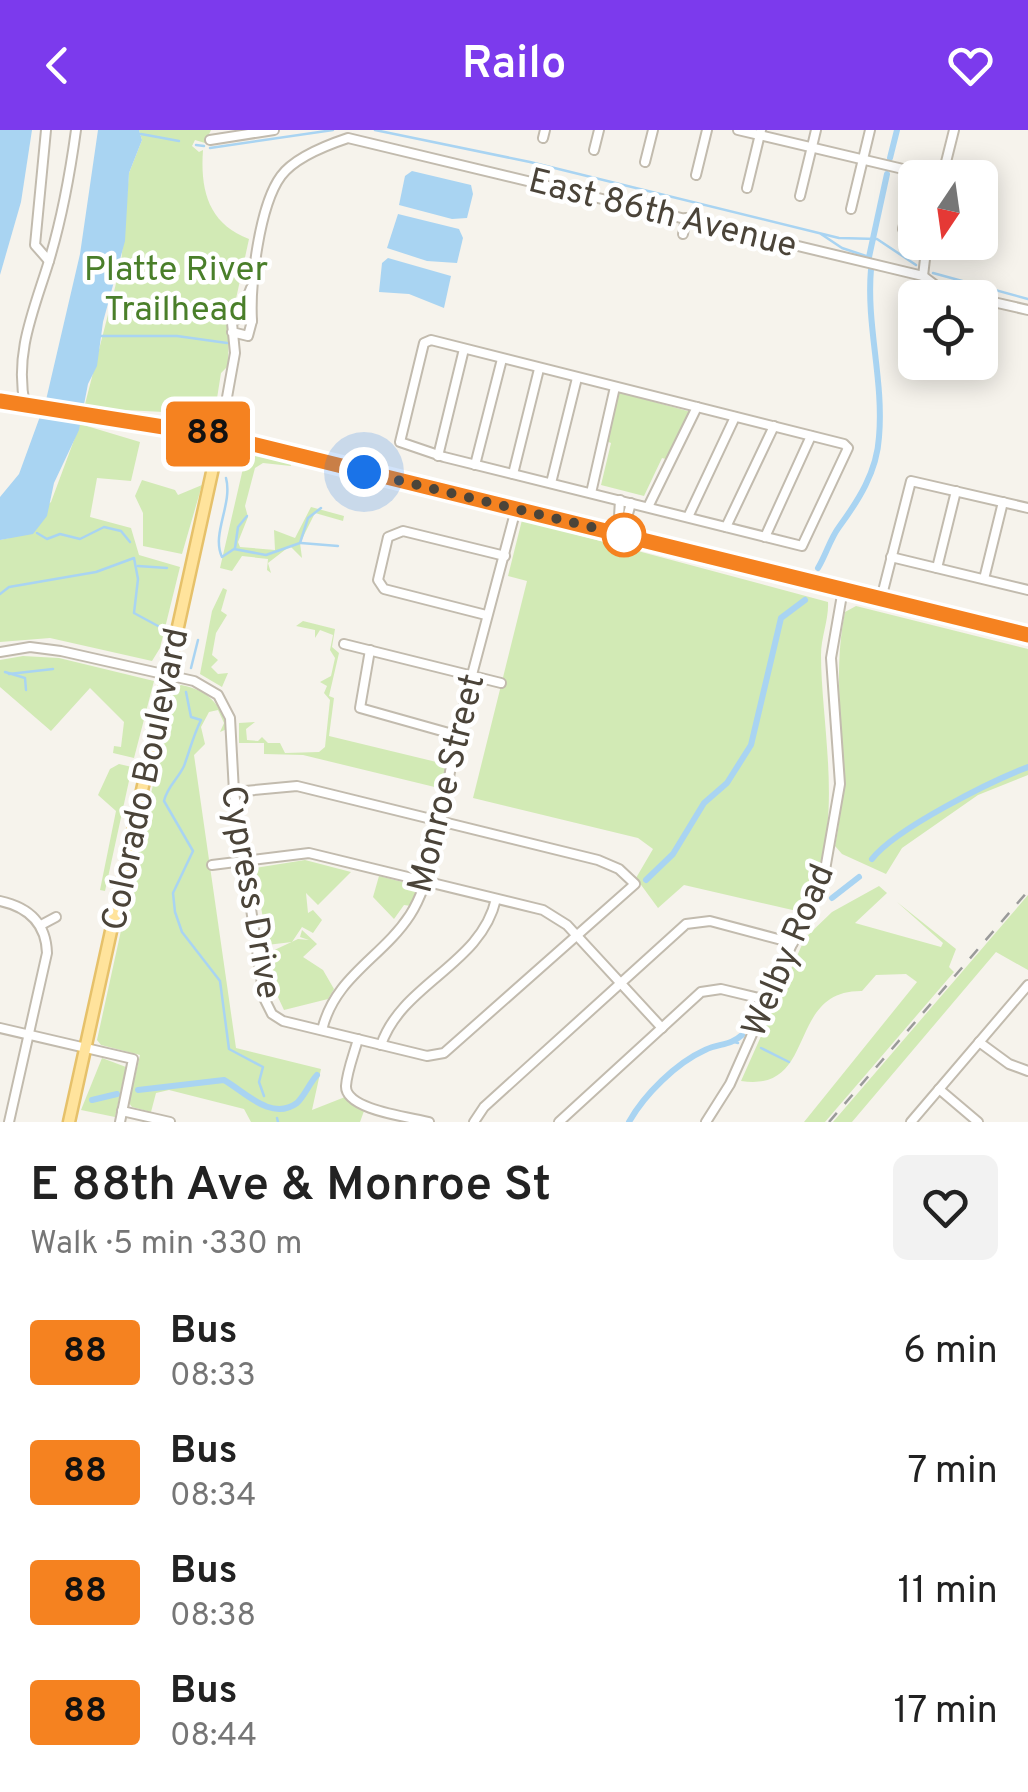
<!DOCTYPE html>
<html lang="en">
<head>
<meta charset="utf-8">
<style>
  :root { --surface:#fff; --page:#f2f2f2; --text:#222; --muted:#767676; --accent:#7c3aed }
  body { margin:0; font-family:Overpass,sans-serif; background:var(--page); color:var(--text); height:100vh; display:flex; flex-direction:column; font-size:38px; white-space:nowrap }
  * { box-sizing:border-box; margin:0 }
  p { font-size:32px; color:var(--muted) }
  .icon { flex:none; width:55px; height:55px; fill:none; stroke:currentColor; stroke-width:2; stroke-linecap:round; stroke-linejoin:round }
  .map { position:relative; height:992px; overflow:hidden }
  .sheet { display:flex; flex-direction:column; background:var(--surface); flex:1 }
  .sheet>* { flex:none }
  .badge { padding:0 20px; border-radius:8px; font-size:35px; line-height:65px }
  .needle { width:65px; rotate:193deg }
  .buttons { position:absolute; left:898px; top:30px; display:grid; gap:20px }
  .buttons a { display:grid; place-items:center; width:100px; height:100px; border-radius:15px; background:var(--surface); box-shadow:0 5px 25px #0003; font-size:50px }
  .you { position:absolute; width:50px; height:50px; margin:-25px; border:8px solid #fff; border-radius:50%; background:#1a73e8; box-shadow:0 0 0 15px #1a73e833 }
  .map>.badge { position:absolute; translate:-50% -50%; box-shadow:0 0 0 5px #fff }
  .round { display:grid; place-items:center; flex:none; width:105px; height:105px; border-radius:15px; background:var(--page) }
  .headline { display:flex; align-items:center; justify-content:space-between; height:170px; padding:0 30px }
  h1 { font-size:48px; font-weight:600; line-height:75px }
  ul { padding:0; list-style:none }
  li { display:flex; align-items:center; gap:30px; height:120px; padding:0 30px }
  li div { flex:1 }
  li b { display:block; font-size:38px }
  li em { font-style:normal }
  li .badge { min-width:110px; font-weight:700; text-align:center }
  header { display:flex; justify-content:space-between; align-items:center; height:130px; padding:0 30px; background:var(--accent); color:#fff; font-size:45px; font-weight:600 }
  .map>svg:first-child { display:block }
</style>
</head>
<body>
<header><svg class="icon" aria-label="back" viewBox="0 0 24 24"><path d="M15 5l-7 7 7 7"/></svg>Railo<svg class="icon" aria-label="heart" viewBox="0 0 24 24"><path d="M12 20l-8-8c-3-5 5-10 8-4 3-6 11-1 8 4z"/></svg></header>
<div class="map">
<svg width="1028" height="992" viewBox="0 0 1028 992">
  <rect width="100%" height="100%" fill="#f6f3ec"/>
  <g fill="#d2eab5">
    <path d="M 139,0 L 211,0 L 205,13 L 195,10 L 192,16 L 199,22 L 203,20 C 200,61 209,94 249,109 L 229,201 L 228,236 L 221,243 L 215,281 L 204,284 L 84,278 L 121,134 L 129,43 L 142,10 Z"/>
    <polygon points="618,262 691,282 669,330 662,328 644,366 601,355 611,313 606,311"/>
    <polygon points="80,294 140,312 131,351 97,348 90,387 131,398 139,425 180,437 160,518 152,531 50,508 0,512 0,410 9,408 51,372"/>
    <polygon points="247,321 290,331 291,336 263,333 255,338 245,376 248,387 238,412 240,417 275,420 274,400 295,408 311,377 344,386 343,391 315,383 300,413 302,428 290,416 268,433 271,443 267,440 268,429 242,426 232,441 220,438"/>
    <polygon points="142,350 175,360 178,365 202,355 182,424 143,416 143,383 135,366"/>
    <path d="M 522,390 L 828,472 C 829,489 821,507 821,525 C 821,601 850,715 797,781 L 684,755 L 658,778 L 636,748 L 653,719 L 638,708 L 473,668 L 527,451 L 508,446 Z"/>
    <polygon points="223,458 227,460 221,481 227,485 216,503 212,525 218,530 211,537 218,544 228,543 222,557 200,544 212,481"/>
    <path d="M 856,476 L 1028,519 L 1028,645 L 978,665 L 902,718 L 886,744 L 842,724 L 835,716 C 852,638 829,559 845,482 Z"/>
    <polygon points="303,491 335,499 332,517 339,523 329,566 334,568 329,606 453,636 447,660 303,625 264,624 264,613 239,613 239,593 255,592 246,599 247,610 258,611 262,607 268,613 280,613 285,623 319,622 325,617 330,570 324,563 327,556 320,552 331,546 335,528 330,520 333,505 320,500 315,508 315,500 296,496"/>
    <polygon points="23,526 59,528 154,551 134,628 113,623 114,616 121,617 124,592 90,558 51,601 0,557 0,530"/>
    <path d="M 181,555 C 207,560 221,573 227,599 L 220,602 L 224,593 L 218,580 L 209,582 L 201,597 L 205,614 L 194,625 L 236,918 L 321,939 L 312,980 L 345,967 L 364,981 L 360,992 L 251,992 L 244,979 L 169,960 L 156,963 L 151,982 L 132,977 L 129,973 L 140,925 L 101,915 L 97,910 L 174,559 Z"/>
    <polygon points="119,634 132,637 105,761 100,760 116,681 98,665 110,639"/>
    <polygon points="305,730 351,742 318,775 306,763 308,783 313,780 322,790 313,803 302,797 292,812 267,815 255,738"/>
    <polygon points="379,746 418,756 411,776 404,775 394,789 373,767"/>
    <path d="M 879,756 L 887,763 L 855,793 L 941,817 L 943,813 L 897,772 L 956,819 L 949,837 L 954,842 L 825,992 L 804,992 L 917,852 L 906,844 L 876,845 L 862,861 C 785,860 819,963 741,951 L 805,808 L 832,782 Z"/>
    <polygon points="1028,765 1028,840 996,822 852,992 833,992"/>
    <polygon points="302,800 317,814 303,827 323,840 334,859 328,869 284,880 277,865 270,822 298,809 309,810 300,807"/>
    <polygon points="102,928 126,937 115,987 81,980"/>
  </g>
  <g fill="#a9d4f2">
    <polygon points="0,0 32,0 21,72 0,145"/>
    <polygon points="98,0 139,0 142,10 129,43 125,111 103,192 97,236 88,254 79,300 54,353 47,386 33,404 0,410 0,367 19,344 46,270 80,124"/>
    <polygon points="412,41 471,55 473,64 467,88 452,89 399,75 405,46"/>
    <polygon points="398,84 459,99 463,108 457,133 427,131 387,118"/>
    <polygon points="388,128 451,146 444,178 409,164 379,162 382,133"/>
  </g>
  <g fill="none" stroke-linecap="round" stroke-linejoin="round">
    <g stroke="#a9d4f2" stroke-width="2.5">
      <polyline points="375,0 530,32 839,108 877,109 916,135"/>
      <polyline points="141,4 179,11"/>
      <polyline points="196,15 204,16"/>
      <polyline points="210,18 333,0"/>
      <polyline points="821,104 842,118 869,127"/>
      <polyline points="933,143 1028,169"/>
      <polyline points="99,206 177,206 227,213"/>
      <path d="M 226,348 C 233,374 211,404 222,427 L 234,419 L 266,425 L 300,413 L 308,388 L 321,378"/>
      <polyline points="37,403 47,409 60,404 80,409 104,397 121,401 130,412"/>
      <polyline points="301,413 338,416"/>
      <polyline points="235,418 238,397 247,386"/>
      <polyline points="138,436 167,438"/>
      <polyline points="0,464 9,457 96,442 134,428 138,449 134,483 158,496"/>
      <polyline points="191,538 198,510"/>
      <polyline points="5,542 25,548 26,560"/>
      <polyline points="9,544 53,539"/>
      <path d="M 186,562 L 191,587 L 201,590 C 193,606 190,620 184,636 C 178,649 167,657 164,671 L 193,721 L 173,763 L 175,782 L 182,802 L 220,851 L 229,919 L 263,937 L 259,952 L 264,966"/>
      <polyline points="734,912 738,913"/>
      <polyline points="761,918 789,932"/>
      <polyline points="277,988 278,992"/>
    </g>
    <g stroke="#a9d4f2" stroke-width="6">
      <polyline points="890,28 897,0"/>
      <polyline points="869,127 887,44"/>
      <path d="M 818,438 C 826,425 830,409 839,397 C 858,371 877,342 879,307 C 884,250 866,196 871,139"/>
      <path d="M 872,729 C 895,699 991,651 1028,637"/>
      <polyline points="646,750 673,724 704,673 727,653 751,615 781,488 805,470"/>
      <polyline points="832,768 859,747"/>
      <path d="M 138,960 L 224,950 C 244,961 271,992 297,973 C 305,965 309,954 317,945"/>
      <polyline points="92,970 117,964"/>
      <path d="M 629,992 C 644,965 676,933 705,920 C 719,913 730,916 742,905"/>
    </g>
    <g stroke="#c2bbae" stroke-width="12">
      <g id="minor">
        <polyline points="46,0 35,115 49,131"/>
        <polyline points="738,0 941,48"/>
        <polyline points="543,8 545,0"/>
        <polyline points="210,10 274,0"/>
        <polyline points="594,20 599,0"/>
        <polyline points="645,32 653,0"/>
        <polyline points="696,45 707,0"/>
        <polyline points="942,48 954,0"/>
        <polyline points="747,58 761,0"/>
        <polyline points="800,66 816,0"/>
        <polyline points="851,79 870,0"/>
        <polyline points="903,99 915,49"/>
        <polyline points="683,104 686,88"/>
        <polyline points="923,146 927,112"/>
        <polyline points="980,169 1028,180"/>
        <polyline points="240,186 251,158"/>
        <path d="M 252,191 C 250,155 259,76 281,46 C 295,27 327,15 348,8 L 923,146 L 939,158 L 976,168"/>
        <polygon points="431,210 844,314 848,318 802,416 444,327 400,312 424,213"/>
        <path d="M 25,275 C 14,223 34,180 49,131 C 62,88 70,44 76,0"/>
        <polyline points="220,306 235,223 232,193 240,186 252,191 248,206 232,202"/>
        <polyline points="438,326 464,219"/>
        <polyline points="475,335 502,229"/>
        <polyline points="513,344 539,239"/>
        <polyline points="551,353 577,248"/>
        <polyline points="591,363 615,257"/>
        <polyline points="648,377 697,277"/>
        <polyline points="688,387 735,287"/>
        <polyline points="726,397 774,296"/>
        <polyline points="618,403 625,395 631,373"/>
        <polyline points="618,403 620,370"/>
        <polyline points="765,407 811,306"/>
        <polyline points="891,427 1028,460"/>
        <polyline points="937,438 956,361"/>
        <polyline points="984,449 1003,372"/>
        <polyline points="881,469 911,351 1028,378"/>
        <polyline points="486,485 384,459 378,450 388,407 403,401 505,426"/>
        <polyline points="344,514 501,553"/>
        <polyline points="370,520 360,578 456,605"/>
        <polyline points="0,522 30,517 61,521 194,551 218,565 230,588 234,662 264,868 272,884 283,891 427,926 444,923 635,754 619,739 598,730 297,656 234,662"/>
        <polyline points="212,735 309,723 543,780 567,795 662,898"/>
        <path d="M 0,771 C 28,777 46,793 47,823 L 9,992"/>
        <polyline points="41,795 56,787"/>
        <polyline points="0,898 133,929 120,992"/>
        <path d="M 322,900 C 335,846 382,828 410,785 C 436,746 448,652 456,605 L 516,379"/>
        <path d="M 358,909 C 354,924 347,941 346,956 C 345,980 410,987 429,992"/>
        <polyline points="979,912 1009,934 1028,941"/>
        <path d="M 381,915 C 402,853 481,835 496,769"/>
        <polyline points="939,959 978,992"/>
        <polyline points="122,981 170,992"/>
        <polyline points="474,992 484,977 686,794 710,791 793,813"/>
        <polyline points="559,992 701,862 721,859 767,870"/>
        <polyline points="706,992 730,954 825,740 840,654 831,528 843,459"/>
        <polyline points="911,992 1028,855"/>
      </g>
    </g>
    <g stroke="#e6c16a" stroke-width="15">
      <g id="major">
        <polyline points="0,271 220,306 1028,505"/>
        <polyline points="69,992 220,306"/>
      </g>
    </g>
    <use href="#minor" stroke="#fff" stroke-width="8"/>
    <use href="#major" stroke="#ffe39c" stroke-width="10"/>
    <polyline stroke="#9a9a9a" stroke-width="2.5" stroke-dasharray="12 12" stroke-linecap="butt" points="829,992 1028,761"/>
  </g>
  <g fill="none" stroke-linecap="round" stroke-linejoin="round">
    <g stroke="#fff" stroke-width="22">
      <polyline id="line" points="0,271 220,306 1028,505"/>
    </g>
    <use href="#line" stroke="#f58220" stroke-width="15"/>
    <polyline stroke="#4b4439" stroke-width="10" stroke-dasharray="0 18" points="364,342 624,405"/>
  </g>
  <circle fill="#fff" stroke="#f58220" stroke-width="5" cx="624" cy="405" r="20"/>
  <g text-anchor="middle" stroke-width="9" stroke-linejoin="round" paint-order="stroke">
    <g font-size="35" fill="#4b4439" stroke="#fff">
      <text transform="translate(663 82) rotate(14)" y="12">East 86th Avenue</text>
      <text transform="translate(144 649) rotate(-78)" y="12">Colorado Boulevard</text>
      <text transform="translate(445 653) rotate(-76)" y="12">Monroe Street</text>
      <text transform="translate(252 762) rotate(80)" y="12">Cypress Drive</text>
      <text transform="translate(787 820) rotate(-67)" y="12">Welby Road</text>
    </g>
    <g font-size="35" fill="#4a7f2a" stroke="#fff">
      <text x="176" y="150">Platte River<tspan x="176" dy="40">Trailhead</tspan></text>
    </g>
  </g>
</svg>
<div class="buttons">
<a><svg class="needle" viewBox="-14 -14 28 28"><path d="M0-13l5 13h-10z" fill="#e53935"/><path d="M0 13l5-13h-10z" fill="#767676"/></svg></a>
<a><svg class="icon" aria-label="locate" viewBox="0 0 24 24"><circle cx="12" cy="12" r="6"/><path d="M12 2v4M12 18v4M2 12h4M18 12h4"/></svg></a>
</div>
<div class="you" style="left:364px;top:342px"></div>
<b class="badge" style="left:208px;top:304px;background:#f58220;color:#111">88</b>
</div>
<section class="sheet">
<div class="headline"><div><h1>E 88th Ave &amp; Monroe St</h1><p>Walk · 5 min · 330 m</p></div><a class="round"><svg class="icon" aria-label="heart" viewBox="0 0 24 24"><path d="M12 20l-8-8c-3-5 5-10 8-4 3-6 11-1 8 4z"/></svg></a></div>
<ul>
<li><span class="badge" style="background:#f58220;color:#111">88</span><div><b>Bus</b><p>08:33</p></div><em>6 min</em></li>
<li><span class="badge" style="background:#f58220;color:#111">88</span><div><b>Bus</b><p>08:34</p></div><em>7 min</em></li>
<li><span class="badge" style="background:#f58220;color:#111">88</span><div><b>Bus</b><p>08:38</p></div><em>11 min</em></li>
<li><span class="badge" style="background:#f58220;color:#111">88</span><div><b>Bus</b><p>08:44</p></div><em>17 min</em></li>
</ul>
</section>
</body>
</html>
